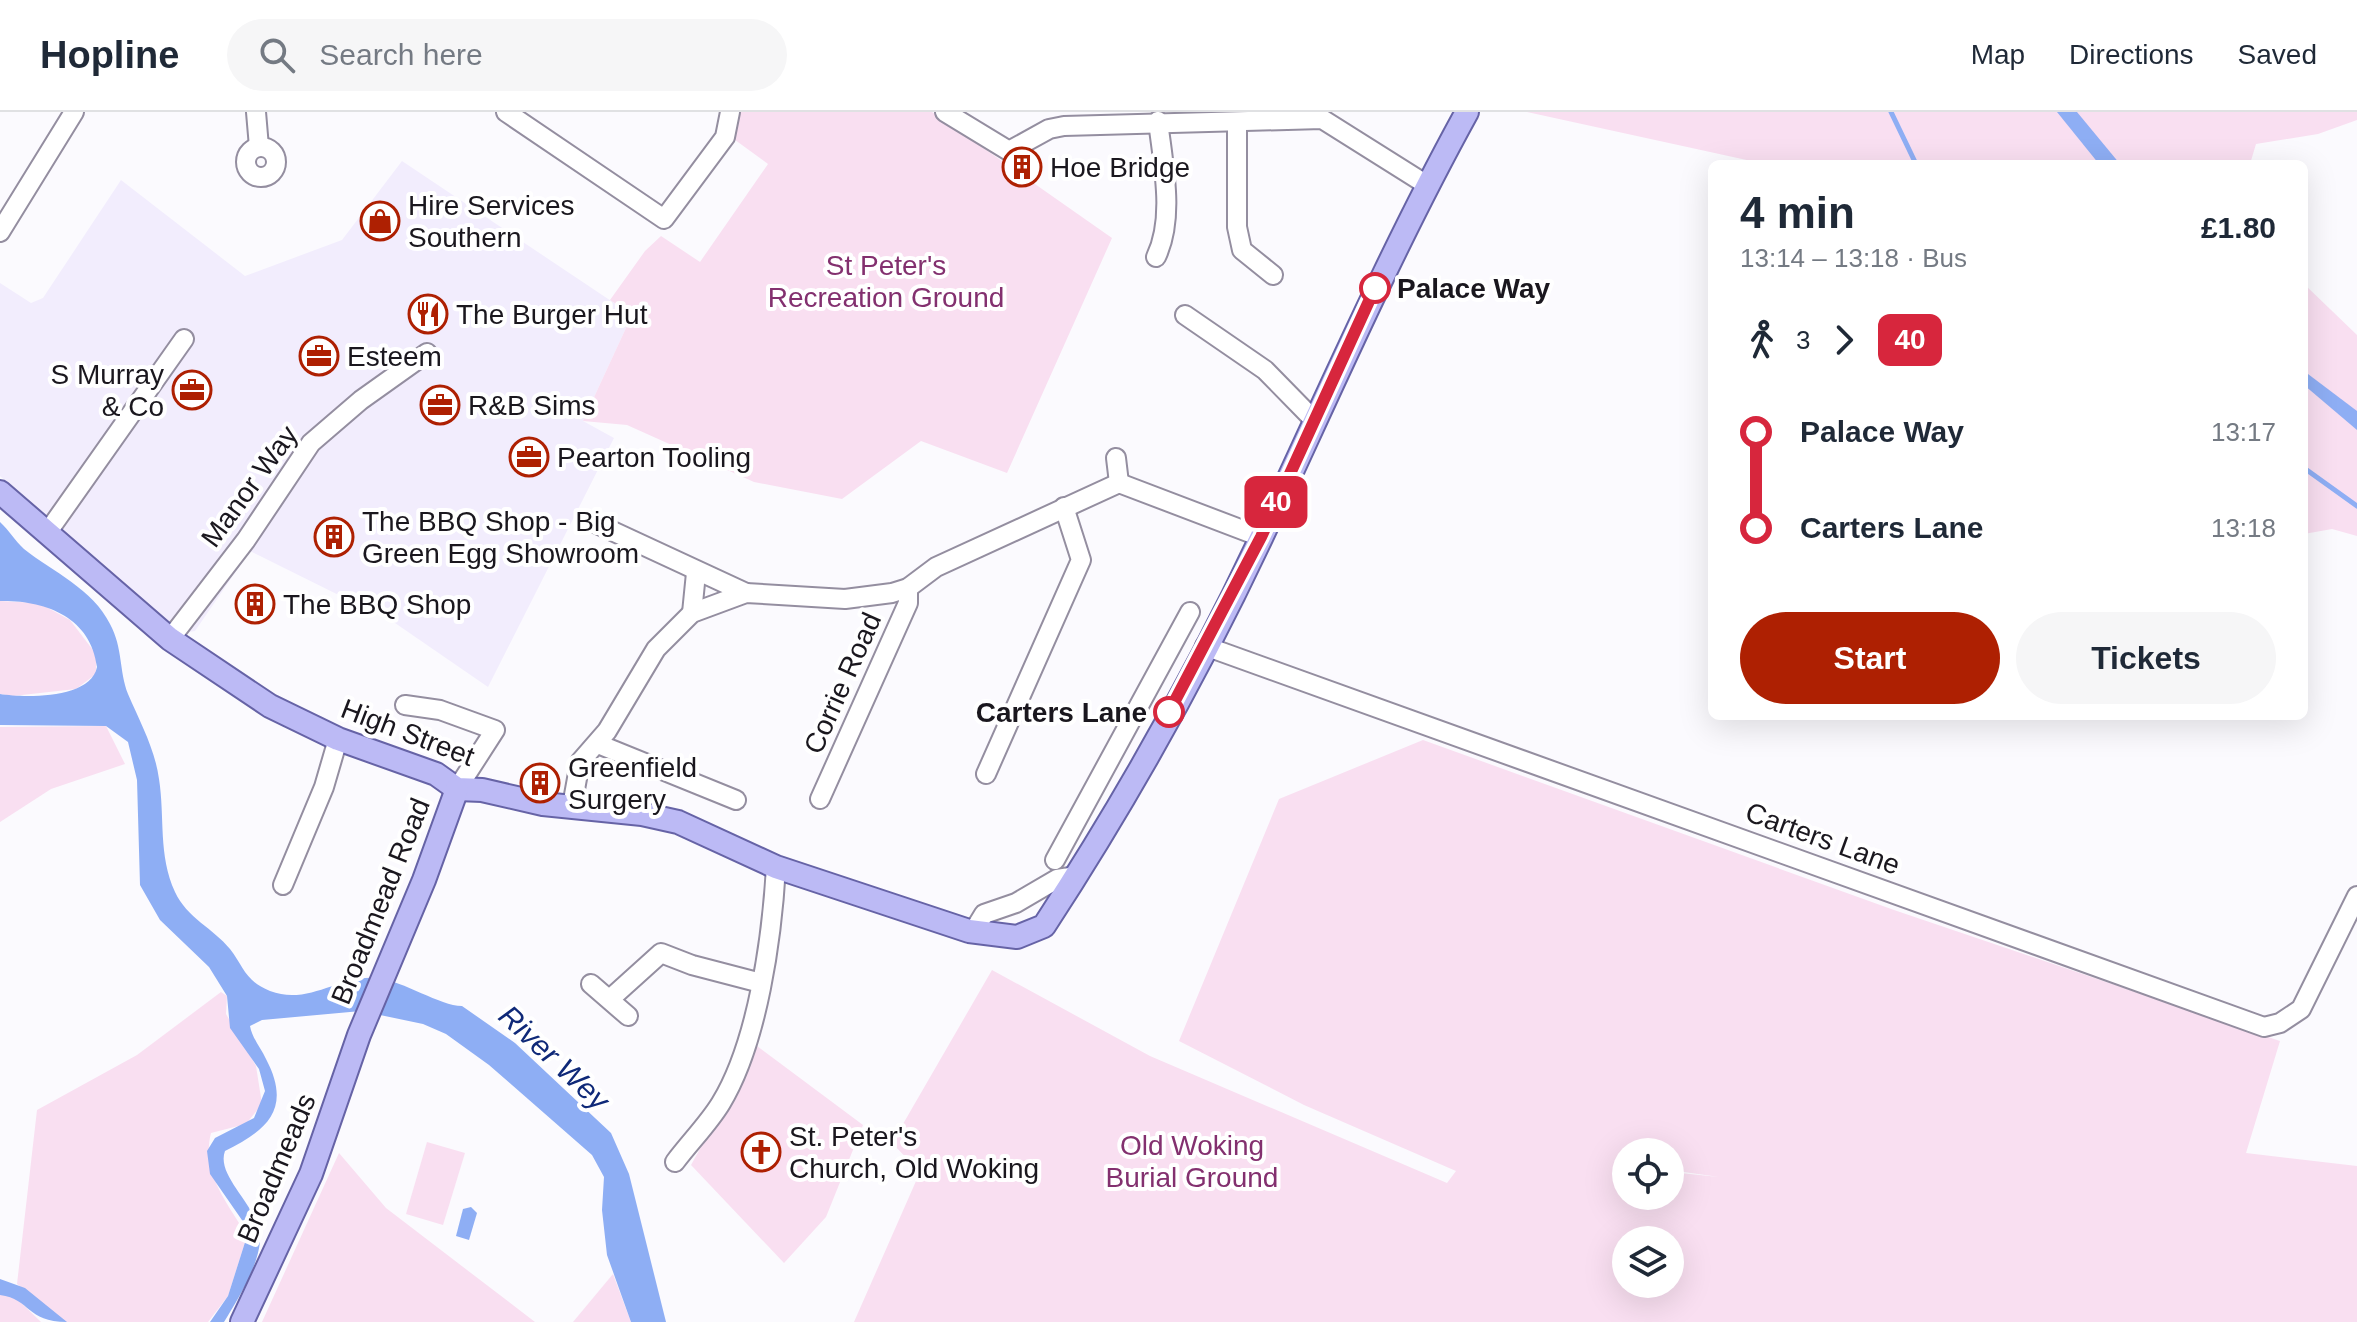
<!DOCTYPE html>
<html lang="en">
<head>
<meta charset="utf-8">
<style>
  :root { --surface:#fff; --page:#f6f6f7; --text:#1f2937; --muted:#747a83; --line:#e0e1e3; --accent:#ae2002 }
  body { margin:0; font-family:Arial,sans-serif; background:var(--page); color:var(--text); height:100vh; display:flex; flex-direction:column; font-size:30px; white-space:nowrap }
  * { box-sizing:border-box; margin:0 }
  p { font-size:26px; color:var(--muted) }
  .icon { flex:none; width:44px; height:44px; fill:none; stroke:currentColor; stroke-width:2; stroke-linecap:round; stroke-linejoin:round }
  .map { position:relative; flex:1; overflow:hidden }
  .details { position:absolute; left:1708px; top:48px; width:600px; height:560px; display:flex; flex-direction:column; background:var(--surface); border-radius:12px; box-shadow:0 8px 32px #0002 }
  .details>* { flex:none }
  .badge { padding:0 16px; border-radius:12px; font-size:28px; line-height:52px }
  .buttons { position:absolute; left:1612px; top:1026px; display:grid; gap:16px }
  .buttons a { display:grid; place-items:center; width:72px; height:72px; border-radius:50%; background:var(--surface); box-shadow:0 8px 32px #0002; font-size:40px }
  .map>.badge { position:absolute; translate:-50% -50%; box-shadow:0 0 0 4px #fff }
  .legs { display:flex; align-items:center; gap:12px; height:88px; padding:0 32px; font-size:26px }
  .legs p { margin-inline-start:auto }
  .summary { display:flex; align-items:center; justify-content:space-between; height:136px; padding:0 32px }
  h1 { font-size:44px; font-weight:700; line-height:60px }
  .cta { display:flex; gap:16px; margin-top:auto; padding:16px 32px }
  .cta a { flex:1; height:92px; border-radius:48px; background:var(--accent); color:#fff; font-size:32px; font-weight:700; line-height:92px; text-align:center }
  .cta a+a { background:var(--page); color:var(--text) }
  ul { padding:0 32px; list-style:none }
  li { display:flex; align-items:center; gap:28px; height:96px; font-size:30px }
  li i { display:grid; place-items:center; width:12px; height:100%; margin:0 10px; background:currentColor }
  li i::after { content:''; width:20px; height:20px; margin:-10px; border:6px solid; border-radius:50%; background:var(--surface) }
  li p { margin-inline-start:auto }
  li:first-child i { background:linear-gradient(#0000 50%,currentColor 0) }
  li:last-child i { background:linear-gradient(currentColor 50%,#0000 0) }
  header { display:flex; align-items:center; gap:48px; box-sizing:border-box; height:112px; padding:0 40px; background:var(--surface); border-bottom:2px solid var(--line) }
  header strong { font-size:38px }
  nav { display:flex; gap:44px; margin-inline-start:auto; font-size:28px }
  .search { width:560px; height:72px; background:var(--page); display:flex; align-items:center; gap:20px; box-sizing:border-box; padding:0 28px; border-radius:44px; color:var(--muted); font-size:30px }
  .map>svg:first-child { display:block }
</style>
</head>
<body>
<header>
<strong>Hopline</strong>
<div class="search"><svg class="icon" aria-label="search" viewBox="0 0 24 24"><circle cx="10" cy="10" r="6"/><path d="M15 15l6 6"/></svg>Search here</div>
<nav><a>Map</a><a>Directions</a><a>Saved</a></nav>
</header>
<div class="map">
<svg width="2357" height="1210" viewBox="0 0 2357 1210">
  <rect width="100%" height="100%" fill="#fbfafe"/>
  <polygon fill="#f2edfd" points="402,49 632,203 583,309 614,326 488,575 395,511 250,439 195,519 177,522 0,364 0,171 31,191 43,186 121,68 245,164 342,128"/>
  <g fill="#f9dff1" fill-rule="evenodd">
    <polygon points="736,0 932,0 1112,126 1007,361 921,329 842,387 754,370 627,313 583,309 632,203 610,188 645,139 661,124 700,150 768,52 731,25"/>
    <polygon points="1527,0 2357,0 2357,8 2318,22 2256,32 2250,52 1765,52"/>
    <polygon points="2304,172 2357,223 2357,424 2332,417 2304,422"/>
    <polygon points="0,489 39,491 70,508 96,542 96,562 76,577 13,584 0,582"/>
    <polygon points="106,614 125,652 51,677 0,710 0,615"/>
    <path d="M 1423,628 L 1894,798 L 2280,929 L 2246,1041 L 2357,1054 L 2357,1210 L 854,1210 L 920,1060 L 892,1031 L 992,858 L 1150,944 L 1447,1071 L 1456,1059 L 1304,993 L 1179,929 L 1279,687 ZM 1626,1040 L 1670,1040 L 1670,1058 L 1719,1065 L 1670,1060 L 1670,1084 L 1626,1084 ZM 1626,1128 L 1670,1128 L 1670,1172 L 1626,1172 Z"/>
    <path d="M 221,880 L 227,884 L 226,902 L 256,954 L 262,992 L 246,1012 L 211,1021 C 201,1061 227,1090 247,1124 L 228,1184 L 208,1210 L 65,1210 L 17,1172 L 37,998 L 137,943 Z"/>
    <polygon points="757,934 863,1013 826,1105 784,1151 691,1053"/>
    <polygon points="427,1030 465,1041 443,1113 406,1102"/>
    <polygon points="339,1041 386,1096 535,1210 262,1210"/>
    <polygon points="613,1162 631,1210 573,1210"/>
    <polygon points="0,1182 13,1183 41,1210 0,1210"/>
  </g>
  <g fill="#8eaef4">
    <polygon points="2057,0 2077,0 2120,52 2099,52"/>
    <polygon points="2304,259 2357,299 2357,318 2304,273"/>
    <path d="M 0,410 C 9,418 15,429 24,437 C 53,460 93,477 110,512 C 123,536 119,559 128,582 C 140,610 155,637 159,667 C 165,705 158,743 175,780 C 187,806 213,816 230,837 C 244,855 245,869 270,879 C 309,894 340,862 377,866 C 404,869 440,894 462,894 L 515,931 L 611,1021 L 629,1062 L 666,1210 L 631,1210 L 607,1143 L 602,1098 L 604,1065 L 592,1043 L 489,953 L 446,922 L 423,912 L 361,899 L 262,908 L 250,914 C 252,926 261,936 266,947 C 292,996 268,1018 225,1039 C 215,1066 263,1096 260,1130 C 257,1157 238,1187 224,1210 L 210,1210 L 228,1184 L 247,1124 L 244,1111 L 210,1062 L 207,1039 L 215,1026 L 254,1006 L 265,979 L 259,957 L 230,916 L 227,884 L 209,855 L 160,808 L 140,773 L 137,668 L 128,630 L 106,614 L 0,613 L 0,582 C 25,586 91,587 97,555 C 91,505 45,488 0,489 Z"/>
    <polygon points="471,1095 477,1101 469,1128 456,1124 463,1097"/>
    <path d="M 0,1167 L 25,1176 L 67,1210 C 26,1210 31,1187 0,1183 Z"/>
  </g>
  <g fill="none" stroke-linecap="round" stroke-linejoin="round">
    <g stroke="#8eaef4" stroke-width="5">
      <polyline points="1891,0 1916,52"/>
      <polyline points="2304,356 2357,394"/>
    </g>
    <g stroke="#948ea0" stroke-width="22">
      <g id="minor">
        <polyline points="256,0 259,35"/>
        <polyline points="506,0 664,107 725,25 730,0"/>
        <polyline points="945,0 1009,39 1049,17 1064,14 1322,7 1427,73"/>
        <polyline points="1237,11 1237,115 1242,138 1273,163"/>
        <circle cx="261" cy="50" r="15"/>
        <polyline points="0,120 74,0"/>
        <path d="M 1156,145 C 1175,106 1163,52 1158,9"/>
        <polyline points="1185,203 1265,258 1313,307"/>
        <polyline points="1116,346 1119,371"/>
        <polyline points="595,411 746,481"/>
        <polyline points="47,421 184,227"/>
        <polyline points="692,501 696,461"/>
        <polyline points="170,527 246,428 311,331 361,288 427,241"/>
        <polyline points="1205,534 2264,915 2280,911 2301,897 2357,784"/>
        <polyline points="405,593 440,598 495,618 457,677"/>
        <polyline points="598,632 736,688"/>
        <polyline points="986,662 1081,448 1064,395"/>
        <polyline points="820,687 908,491 908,476"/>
        <polyline points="572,694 580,650 607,619 656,537 692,501 746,481 845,487 892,481 908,476 936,455 1119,371 1261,425"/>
        <polyline points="1055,748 1190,500"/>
        <polyline points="283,773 324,675 338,627"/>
        <polyline points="973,820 984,802 1016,791 1057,767 1077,764"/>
        <polyline points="591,872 628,904"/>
        <polyline points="610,887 661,841 692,853 761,871"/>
        <path d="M 675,1050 C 690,1030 709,1011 721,991 C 758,930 772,825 776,755"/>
      </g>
    </g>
    <g stroke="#6663a6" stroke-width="26">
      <g id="major">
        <path d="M 0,380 L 170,527 L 270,594 L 338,627 L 436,662 L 457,677 L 482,678 L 543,692 L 642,702 L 678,710 L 776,755 L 969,819 L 1017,825 L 1044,814 C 1125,690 1199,558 1262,424 C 1329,281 1391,138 1467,0"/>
        <polyline points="242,1210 311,1062 359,923 424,768 457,677"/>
      </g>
    </g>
    <use href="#minor" stroke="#fff" stroke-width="18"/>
    <use href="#major" stroke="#bcbaf5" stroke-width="22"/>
  </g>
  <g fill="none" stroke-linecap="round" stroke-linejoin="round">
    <g stroke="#fff" stroke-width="18">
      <polyline id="line-1" points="1169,600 1261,425 1375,176"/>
    </g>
    <use href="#line-1" stroke="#d7263d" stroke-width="12"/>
  </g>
  <defs>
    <g id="building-ring" transform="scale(2)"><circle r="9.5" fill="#fff" stroke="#ae2002" stroke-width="1.5"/><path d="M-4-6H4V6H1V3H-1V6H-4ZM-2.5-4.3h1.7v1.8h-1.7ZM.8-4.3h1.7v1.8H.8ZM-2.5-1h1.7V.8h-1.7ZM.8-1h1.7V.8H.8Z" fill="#ae2002"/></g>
    <g id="shop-ring" transform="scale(2)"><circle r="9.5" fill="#fff" stroke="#ae2002" stroke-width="1.5"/><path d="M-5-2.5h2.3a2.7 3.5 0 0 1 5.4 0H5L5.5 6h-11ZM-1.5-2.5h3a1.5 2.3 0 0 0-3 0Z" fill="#ae2002"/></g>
    <g id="restaurant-ring" transform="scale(2)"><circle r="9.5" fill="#fff" stroke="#ae2002" stroke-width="1.5"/><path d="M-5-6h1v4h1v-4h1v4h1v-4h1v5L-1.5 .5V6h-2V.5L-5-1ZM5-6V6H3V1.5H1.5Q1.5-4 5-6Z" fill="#ae2002"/></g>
    <g id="office-ring" transform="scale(2)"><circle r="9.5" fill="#fff" stroke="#ae2002" stroke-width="1.5"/><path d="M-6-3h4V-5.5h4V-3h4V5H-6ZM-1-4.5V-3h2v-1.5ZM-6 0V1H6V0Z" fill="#ae2002"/></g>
    <g id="church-ring" transform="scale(2)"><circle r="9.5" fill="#fff" stroke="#ae2002" stroke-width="1.5"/><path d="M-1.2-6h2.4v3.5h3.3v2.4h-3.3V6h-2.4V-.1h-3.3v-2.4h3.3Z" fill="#ae2002"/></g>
  </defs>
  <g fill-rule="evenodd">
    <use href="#building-ring" x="1022" y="55"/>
    <use href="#shop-ring" x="380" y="109"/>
    <use href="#restaurant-ring" x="428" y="202"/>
    <use href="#office-ring" x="319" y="244"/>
    <use href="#office-ring" x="192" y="278"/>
    <use href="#office-ring" x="440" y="293"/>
    <use href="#office-ring" x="529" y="345"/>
    <use href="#building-ring" x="334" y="425"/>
    <use href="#building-ring" x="255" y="492"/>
    <use href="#building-ring" x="540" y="671"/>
    <use href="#church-ring" x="761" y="1040"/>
  </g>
  <g fill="#fff" stroke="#d7263d" stroke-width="4">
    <circle cx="1375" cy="176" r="14"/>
    <circle cx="1169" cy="600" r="14"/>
  </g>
  <g text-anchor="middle" stroke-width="8" stroke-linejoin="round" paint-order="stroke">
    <g font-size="28" fill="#1a171e" stroke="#fff" text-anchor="start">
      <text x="1050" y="65">Hoe Bridge</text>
      <text x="408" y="103">Hire Services<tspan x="408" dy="32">Southern</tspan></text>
      <text x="456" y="212">The Burger Hut</text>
      <text x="347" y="254">Esteem</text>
      <text x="164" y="272" text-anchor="end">S Murray<tspan x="164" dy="32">&amp; Co</tspan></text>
      <text x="468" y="303">R&amp;B Sims</text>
      <text x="557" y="355">Pearton Tooling</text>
      <text x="362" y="419">The BBQ Shop - Big<tspan x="362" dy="32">Green Egg Showroom</tspan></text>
      <text x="283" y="502">The BBQ Shop</text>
      <text x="568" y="665">Greenfield<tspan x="568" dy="32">Surgery</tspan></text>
      <text x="789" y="1034">St. Peter's<tspan x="789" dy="32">Church, Old Woking</tspan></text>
    </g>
    <g font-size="28" fill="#83306f" stroke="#fff">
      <text x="886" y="163">St Peter's<tspan x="886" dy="32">Recreation Ground</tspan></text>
      <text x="1192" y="1043">Old Woking<tspan x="1192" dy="32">Burial Ground</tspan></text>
    </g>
    <g font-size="28" font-weight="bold" fill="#1a171e" stroke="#fff" text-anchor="start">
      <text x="1397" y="186">Palace Way</text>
      <text x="1147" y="610" text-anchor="end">Carters Lane</text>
    </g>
    <g font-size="28" fill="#1a171e" stroke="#fff">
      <text transform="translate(249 374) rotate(-54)" y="10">Manor Way</text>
      <text transform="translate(842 571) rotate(-66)" y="10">Corrie Road</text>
      <text transform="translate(408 620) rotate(21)" y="10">High Street</text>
      <text transform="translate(1823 726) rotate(20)" y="10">Carters Lane</text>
      <text transform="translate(380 789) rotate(-68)" y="10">Broadmead Road</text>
      <text transform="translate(276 1056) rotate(-67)" y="10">Broadmeads</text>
    </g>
    <g font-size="30" font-style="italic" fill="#0f2978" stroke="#fff">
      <text transform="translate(554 946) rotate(43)" y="10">River Wey</text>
    </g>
  </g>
</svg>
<div class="buttons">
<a><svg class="icon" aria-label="locate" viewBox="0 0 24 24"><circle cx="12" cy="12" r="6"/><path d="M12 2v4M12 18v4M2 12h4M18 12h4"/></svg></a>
<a><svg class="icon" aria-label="layers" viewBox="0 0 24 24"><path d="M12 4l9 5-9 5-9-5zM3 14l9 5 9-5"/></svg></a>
</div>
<b class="badge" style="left:1276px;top:390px;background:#d7263d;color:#fff">40</b>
<section class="details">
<div class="summary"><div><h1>4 min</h1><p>13:14 – 13:18 · Bus</p></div><b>£1.80</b></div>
<div class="legs"><svg class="icon" aria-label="walk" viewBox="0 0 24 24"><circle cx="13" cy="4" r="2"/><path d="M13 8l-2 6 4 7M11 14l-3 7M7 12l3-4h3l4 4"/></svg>3<svg class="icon" aria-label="forward" viewBox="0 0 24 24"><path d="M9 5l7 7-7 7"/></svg><b class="badge" style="background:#d7263d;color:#fff">40</b></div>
<ul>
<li><i style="color:#d7263d"></i><b>Palace Way</b><p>13:17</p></li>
<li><i style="color:#d7263d"></i><b>Carters Lane</b><p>13:18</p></li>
</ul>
<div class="cta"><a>Start</a><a>Tickets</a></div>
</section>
</div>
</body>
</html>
